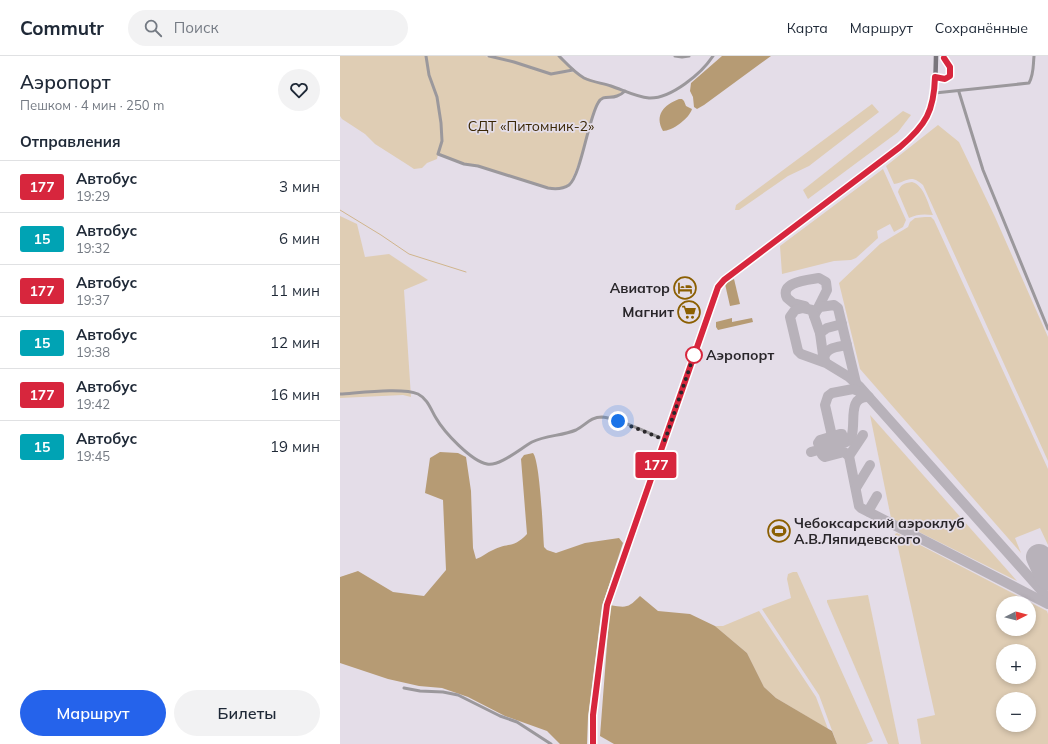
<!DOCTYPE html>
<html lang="ru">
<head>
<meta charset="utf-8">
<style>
  :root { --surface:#fff; --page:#f2f2f3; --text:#1f2937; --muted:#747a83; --line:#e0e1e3; --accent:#2563eb }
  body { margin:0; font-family:Mulish,sans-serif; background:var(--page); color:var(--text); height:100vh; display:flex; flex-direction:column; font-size:15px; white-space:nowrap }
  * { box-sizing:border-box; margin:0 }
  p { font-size:13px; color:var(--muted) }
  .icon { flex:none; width:22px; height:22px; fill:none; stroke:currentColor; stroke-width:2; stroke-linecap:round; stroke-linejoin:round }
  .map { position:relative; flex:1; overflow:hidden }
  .panel { display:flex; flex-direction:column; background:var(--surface); width:340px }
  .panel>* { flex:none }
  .badge { padding:0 8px; border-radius:3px; font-size:14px; line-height:26px }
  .needle { width:26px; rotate:84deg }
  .tools { position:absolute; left:656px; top:540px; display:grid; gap:8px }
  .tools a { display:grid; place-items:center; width:40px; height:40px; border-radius:50%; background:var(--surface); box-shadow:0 2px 6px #0003; font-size:20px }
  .you { position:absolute; width:20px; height:20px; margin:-10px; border:3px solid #fff; border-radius:50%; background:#1a73e8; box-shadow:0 0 0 6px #1a73e833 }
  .map>.badge { position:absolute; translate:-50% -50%; box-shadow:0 0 0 2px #fff }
  h2 { padding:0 20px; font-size:15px; line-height:36px }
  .round { display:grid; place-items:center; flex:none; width:42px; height:42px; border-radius:21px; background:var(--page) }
  .summary { display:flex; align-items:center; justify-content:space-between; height:68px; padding:0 20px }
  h1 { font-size:19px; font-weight:600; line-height:30px }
  .action { display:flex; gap:8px; margin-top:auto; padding:8px 20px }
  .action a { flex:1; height:46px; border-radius:24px; background:var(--accent); color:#fff; font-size:16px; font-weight:600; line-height:46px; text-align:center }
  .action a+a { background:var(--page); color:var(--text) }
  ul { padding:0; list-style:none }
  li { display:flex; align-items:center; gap:12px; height:52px; padding:0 20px; border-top:1px solid var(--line) }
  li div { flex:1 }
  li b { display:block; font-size:15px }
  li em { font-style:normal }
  li .badge { min-width:44px; font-weight:700; text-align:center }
  header { display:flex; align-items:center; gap:24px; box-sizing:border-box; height:56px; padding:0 20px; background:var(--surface); border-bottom:1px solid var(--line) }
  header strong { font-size:19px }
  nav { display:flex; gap:22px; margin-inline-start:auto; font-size:14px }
  .search { width:280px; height:36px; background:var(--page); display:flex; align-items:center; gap:10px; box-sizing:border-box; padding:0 14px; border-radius:22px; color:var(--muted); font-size:15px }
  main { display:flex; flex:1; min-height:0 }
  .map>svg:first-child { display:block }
</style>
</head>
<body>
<header>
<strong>Commutr</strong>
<div class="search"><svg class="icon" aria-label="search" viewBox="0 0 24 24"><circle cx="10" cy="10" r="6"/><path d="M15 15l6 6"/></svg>Поиск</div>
<nav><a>Карта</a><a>Маршрут</a><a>Сохранённые</a></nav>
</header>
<main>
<section class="panel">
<div class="summary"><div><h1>Аэропорт</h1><p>Пешком · 4 мин · 250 m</p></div><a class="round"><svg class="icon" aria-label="heart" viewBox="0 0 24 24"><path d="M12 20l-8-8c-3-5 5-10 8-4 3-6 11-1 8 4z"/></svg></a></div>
<h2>Отправления</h2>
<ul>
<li><span class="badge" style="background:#d7263d;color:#fff">177</span><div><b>Автобус</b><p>19:29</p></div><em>3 мин</em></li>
<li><span class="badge" style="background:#00a3b4;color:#fff">15</span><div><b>Автобус</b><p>19:32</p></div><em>6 мин</em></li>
<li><span class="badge" style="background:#d7263d;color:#fff">177</span><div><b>Автобус</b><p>19:37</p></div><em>11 мин</em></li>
<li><span class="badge" style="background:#00a3b4;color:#fff">15</span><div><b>Автобус</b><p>19:38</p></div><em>12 мин</em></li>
<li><span class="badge" style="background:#d7263d;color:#fff">177</span><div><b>Автобус</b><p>19:42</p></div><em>16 мин</em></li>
<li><span class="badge" style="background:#00a3b4;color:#fff">15</span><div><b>Автобус</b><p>19:45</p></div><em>19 мин</em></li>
</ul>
<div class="action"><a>Маршрут</a><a>Билеты</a></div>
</section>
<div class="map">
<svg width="708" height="688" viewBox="0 0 708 688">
  <rect width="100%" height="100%" fill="#e4dde8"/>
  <g fill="#dfcdb4" fill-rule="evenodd">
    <path d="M 0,0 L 145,0 L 174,7 L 204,16 L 222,17 L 234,16 L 237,18 L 282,35 C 276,43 268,38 260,43 C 257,50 253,58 251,66 C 246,79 237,120 228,128 C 223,133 214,132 207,131 L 124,107 L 98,98 L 97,103 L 87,107 L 82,112 L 74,113 L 68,109 L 35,88 L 25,78 L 2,63 L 0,60 Z"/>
    <polygon points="153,0 218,0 232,14 211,18"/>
    <polygon points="532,48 539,56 469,110 448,120 399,154 395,154 396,149"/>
    <polygon points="563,55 571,59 558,76 468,143 463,134"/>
    <path d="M 598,69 L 619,86 L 655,161 L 708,281 L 708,405 L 583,129 C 570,117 567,126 554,128 L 546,110 Z"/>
    <polygon points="543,113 566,164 563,171 554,176 550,168 537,175 538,182 516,202 511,204 494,205 442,218 440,190"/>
    <path d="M 572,126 C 584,129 588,148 593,159 C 584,158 577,158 569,162 L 558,136 C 560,129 564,127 572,126 Z"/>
    <polygon points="0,160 17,168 25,201 49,198 88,224 64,234 71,341 63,339 0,342"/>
    <polygon points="585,161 591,161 594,164 708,413 708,489 700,472 675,482 681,497 520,313 499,227 540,188 568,171 570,166 575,162"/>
    <polygon points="530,359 677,525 551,462"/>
    <path d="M 557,477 L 707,555 L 708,558 L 708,688 L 581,688 L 577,663 L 595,659 L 555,478 ZM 663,547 L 689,547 L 689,573 L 663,573 ZM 663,595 L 689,595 L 689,621 L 663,621 ZM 663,643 L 689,643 L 689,669 L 663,669 Z"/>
    <polygon points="453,516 457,516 533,685 526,688 497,688 479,639 422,553 451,542 447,523 448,518"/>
    <polygon points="528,539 559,688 548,688 487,546 487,544"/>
    <polygon points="419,555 476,641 488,673 436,642 424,631 407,597 375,570 383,570"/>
  </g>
  <g fill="#b69b74">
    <polygon points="382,0 431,0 364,49 357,53 354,51 353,41 350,35 351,27"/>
    <path d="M 339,43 L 342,43 L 344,45 L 346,50 L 352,53 C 349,63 332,75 323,75 C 314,59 324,49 339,43 Z"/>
    <polygon points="394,223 400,248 390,250 385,228"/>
    <polygon points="392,262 392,266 412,262 413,266 378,274 376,271 376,266"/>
    <path d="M 100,396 L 118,397 L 126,401 L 131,435 L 133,492 L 136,503 C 143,501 147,496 153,494 C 168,486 173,493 187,478 L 181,403 L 184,399 L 193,397 C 200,405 203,476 204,491 L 207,494 L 216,497 L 245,487 L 279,482 L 283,487 L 262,550 L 248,661 L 247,688 L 220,688 L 207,675 L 165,660 L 128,641 L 102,632 L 79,630 L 48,623 L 0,607 L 0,521 L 18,515 L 53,536 L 84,540 L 106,514 L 103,444 L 85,437 L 90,402 Z"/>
    <path d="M 300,540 L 318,555 L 350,558 L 375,570 L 407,597 L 424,631 L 436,642 L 492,675 L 497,688 L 274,688 L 260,680 L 270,549 C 287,552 288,552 300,540 Z"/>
  </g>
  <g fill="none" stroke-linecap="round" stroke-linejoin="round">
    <polyline stroke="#d0b58d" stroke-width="1" points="0,154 41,179 69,198 126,216"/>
    <g stroke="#b8b2ba" stroke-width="10">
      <path d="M 465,250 L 453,247 L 447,242 C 439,226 468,224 479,222 L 486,226 L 487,234 L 474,260"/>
      <polyline points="478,253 480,251 494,249 498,252 516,327"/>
      <polyline points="480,277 487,272 502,268"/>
      <path d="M 484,302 C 486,291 498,291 507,289"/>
      <polyline points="486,307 461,298 458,295 450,261 455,254 463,252 472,254 480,277 483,299 486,307 509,321 520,331 708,542"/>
      <path d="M 524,337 L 513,333 L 492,337 L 488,340 L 485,349 L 492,380 C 494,384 497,387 502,387 C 525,386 500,339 529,341"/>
      <path d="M 471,396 L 502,387 L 504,383 L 502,378 L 500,378 L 480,384 L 478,387 C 480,392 480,399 485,401 L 504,396 L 509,400 L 519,450 L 521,452 L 708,548"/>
      <polyline points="509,400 523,379"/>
      <polyline points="516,432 530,409"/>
      <polyline points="529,456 530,452 537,440"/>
    </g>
    <polyline stroke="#b8b2ba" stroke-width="26" points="699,501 708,521"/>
    <g stroke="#9b989c" stroke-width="3">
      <path d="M 86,0 L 89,19 L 97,41 L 101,67 L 102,85 L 98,98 L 124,108 L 138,110 L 208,132 C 214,133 223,133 229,129 C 241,119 248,64 258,47 C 263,38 270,43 277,40 C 280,39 283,37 285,35"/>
      <polyline points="149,0 174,6 211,18 233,14"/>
      <path d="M 219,0 C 227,8 235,17 244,22 C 252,26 262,27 271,30 C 283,34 296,41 309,42 C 331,43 362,17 373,0"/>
      <polyline points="335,0 342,1 349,0"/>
      <polyline points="619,36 643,114 708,273"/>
      <path d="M 595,37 L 689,27 C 694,18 693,10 694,0"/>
      <path d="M 0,338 C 18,337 63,331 78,338 C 88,343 91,354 96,362 C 104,376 131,405 147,408 C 159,411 181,392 192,386 C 206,379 222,380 236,374 C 246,369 250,361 262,361 C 278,362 309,377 325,384"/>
      <polyline points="64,632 80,635 103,636 118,639 160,660 177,666 211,688"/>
    </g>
    <path stroke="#79757c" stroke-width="4.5" d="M 253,688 L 253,659 L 267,549 L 378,231 L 384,224 L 560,91 C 596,60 595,44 596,0"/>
  </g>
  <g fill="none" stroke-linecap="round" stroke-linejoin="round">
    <g stroke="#fff" stroke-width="9">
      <path id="line" d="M 253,688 L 253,659 L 267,549 L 378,231 L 384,224 L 560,91 C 586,69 594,55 595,21 L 605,23 L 610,20 L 610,11 L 604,2"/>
    </g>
    <use href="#line" stroke="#d7263d" stroke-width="6"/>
    <polyline stroke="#29262a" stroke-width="4" stroke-dasharray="0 7.2" points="278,365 325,384 354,299"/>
  </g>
  <defs>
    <g id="hotel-ring" transform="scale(1.15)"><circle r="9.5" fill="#e4dde8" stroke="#8b5f02" stroke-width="1.5"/><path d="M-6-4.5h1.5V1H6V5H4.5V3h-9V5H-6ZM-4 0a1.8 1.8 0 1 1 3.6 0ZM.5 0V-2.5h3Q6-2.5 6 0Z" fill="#8b5f02"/></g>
    <g id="supermarket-ring" transform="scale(1.15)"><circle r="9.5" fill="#e4dde8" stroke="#8b5f02" stroke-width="1.5"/><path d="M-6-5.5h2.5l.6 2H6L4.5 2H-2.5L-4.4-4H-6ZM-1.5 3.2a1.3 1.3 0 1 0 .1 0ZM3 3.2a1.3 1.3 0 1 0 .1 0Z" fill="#8b5f02"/></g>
    <g id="stadium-ring" transform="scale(1.15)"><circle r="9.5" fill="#e4dde8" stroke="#8b5f02" stroke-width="1.5"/><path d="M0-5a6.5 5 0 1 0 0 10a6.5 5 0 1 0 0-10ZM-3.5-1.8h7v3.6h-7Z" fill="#8b5f02"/></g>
  </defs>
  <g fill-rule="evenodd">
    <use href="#hotel-ring" x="345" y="232"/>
    <use href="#supermarket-ring" x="349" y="256"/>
    <use href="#stadium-ring" x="439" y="475"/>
  </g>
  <circle fill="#fff" stroke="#d7263d" stroke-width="2" cx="354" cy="299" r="8"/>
  <g text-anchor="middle" stroke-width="3.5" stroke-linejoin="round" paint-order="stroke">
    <g font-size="14" fill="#3a2705" stroke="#e4dde8">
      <text x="191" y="75">СДТ «Питомник-2»</text>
    </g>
    <g font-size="14" font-weight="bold" fill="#29262a" stroke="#e4dde8" text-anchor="end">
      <text x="330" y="237">Авиатор</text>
      <text x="334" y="261">Магнит</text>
      <text x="454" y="472" text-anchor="start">Чебоксарский аэроклуб<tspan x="454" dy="16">А.В.Ляпидевского</tspan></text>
    </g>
    <g font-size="14" font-weight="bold" fill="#29262a" stroke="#e4dde8" text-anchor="start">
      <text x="366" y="304">Аэропорт</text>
    </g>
  </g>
</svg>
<div class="tools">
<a><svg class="needle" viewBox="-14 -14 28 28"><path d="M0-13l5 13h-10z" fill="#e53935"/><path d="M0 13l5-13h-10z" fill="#747a83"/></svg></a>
<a>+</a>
<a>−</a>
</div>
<div class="you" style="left:278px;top:365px"></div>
<b class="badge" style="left:316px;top:409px;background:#d7263d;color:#fff">177</b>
</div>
</main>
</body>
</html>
